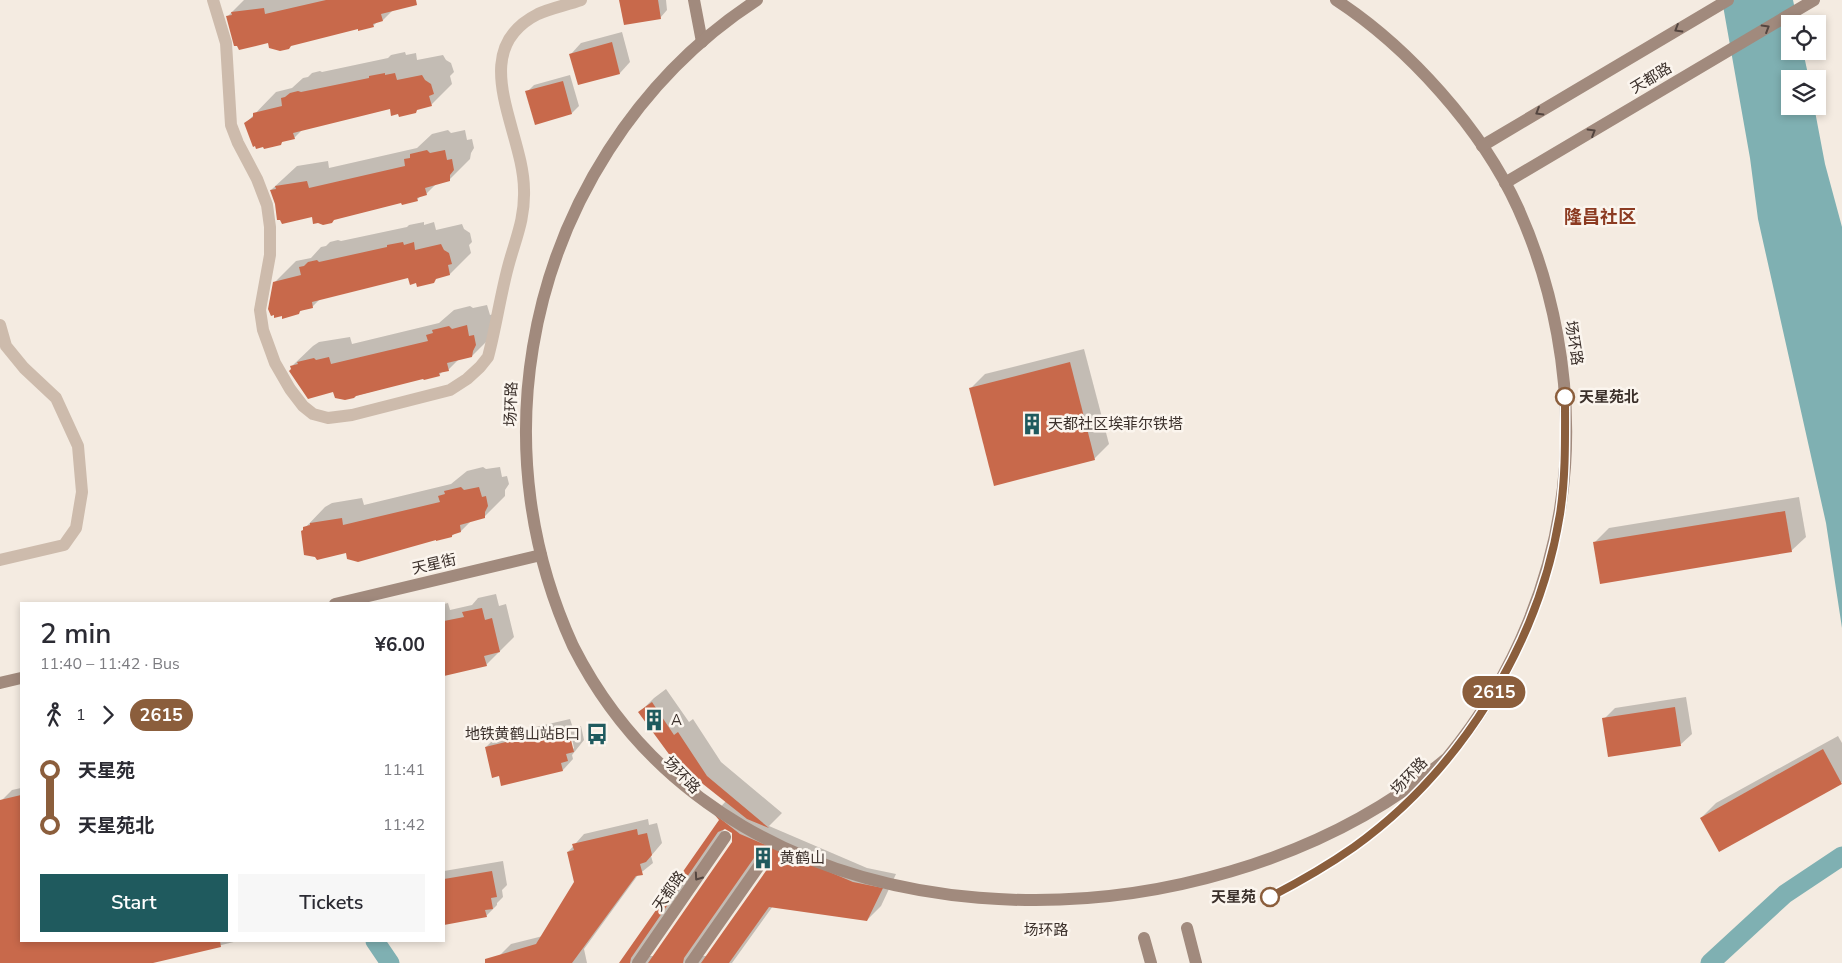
<!DOCTYPE html>
<html lang="en">
<head>
<meta charset="utf-8">
<style>
  :root { --surface:#fff; --page:#f7f7f7; --text:#2b2b33; --muted:#7c7c81; --accent:#1f5a5e }
  body { margin:0; font-family:"Nunito Sans","Noto Sans SC",sans-serif; background:var(--page); color:var(--text); height:100vh; display:flex; flex-direction:column; font-size:19px; white-space:nowrap }
  * { box-sizing:border-box; margin:0 }
  p { font-size:16px; color:var(--muted) }
  .icon { flex:none; width:28px; height:28px; fill:none; stroke:currentColor; stroke-width:2; stroke-linecap:round; stroke-linejoin:round }
  .map { position:relative; flex:1; overflow:hidden }
  .panel { position:absolute; left:20px; top:602px; width:425px; height:340px; display:flex; flex-direction:column; background:var(--surface); border-radius:0px; box-shadow:0 2px 8px #0003 }
  .panel>* { flex:none }
  .badge { padding:0 10px; border-radius:16px; font-size:18px; line-height:32px }
  .fabs { position:absolute; left:1781px; top:15px; display:grid; gap:10px }
  .fabs a { display:grid; place-items:center; width:45px; height:45px; border-radius:0px; background:var(--surface); box-shadow:0 2px 8px #0003; font-size:25px }
  .map>.badge { position:absolute; translate:-50% -50%; box-shadow:0 0 0 2px #fff }
  .legs { display:flex; align-items:center; gap:8px; height:55px; padding:0 20px; font-size:16px }
  .legs p { margin-inline-start:auto }
  .overview { display:flex; align-items:center; justify-content:space-between; height:85px; padding:0 20px }
  h1 { font-size:28px; font-weight:600; line-height:38px }
  .primary-button { display:flex; gap:10px; margin-top:auto; padding:10px 20px }
  .primary-button a { flex:1; height:58px; border-radius:0px; background:var(--accent); color:#fff; font-size:20px; font-weight:600; line-height:58px; text-align:center }
  .primary-button a+a { background:var(--page); color:var(--text) }
  ul { padding:0 20px; list-style:none }
  li { display:flex; align-items:center; gap:18px; height:55px; font-size:19px }
  li i { display:grid; place-items:center; width:8px; height:100%; margin:0 6px; background:currentColor }
  li i::after { content:''; width:12px; height:12px; margin:-6px; border:4px solid; border-radius:50%; background:var(--surface) }
  li p { margin-inline-start:auto }
  li:first-child i { background:linear-gradient(#0000 50%,currentColor 0) }
  li:last-child i { background:linear-gradient(currentColor 50%,#0000 0) }
  .map>svg:first-child { display:block }
</style>
</head>
<body>
<div class="map">
<svg width="1842" height="963" viewBox="0 0 1842 963">
  <rect width="100%" height="100%" fill="#f4ebe1"/>
  <polygon fill="#7fb0b2" points="1722,0 1793,0 1798,24 1790,24 1790,51 1803,51 1809,79 1790,79 1790,106 1814,106 1825,164 1842,227 1842,628 1826,523 1758,219 1750,158"/>
  <g fill="#0003" fill-rule="evenodd">
    <polygon points="244,0 412,0 393,10 383,20 378,21 373,26 269,41 228,16"/>
    <polygon points="621,0 666,0 667,10 660,18"/>
    <polygon points="622,32 630,62 620,73 571,54 581,43"/>
    <polygon points="405,52 406,55 416,53 417,60 443,55 446,60 451,63 454,72 450,76 452,84 431,105 398,113 391,108 303,129 294,138 284,140 280,144 246,123 276,92 292,88 303,78 308,77 312,73 320,71 322,72 388,58 391,55"/>
    <polygon points="570,75 579,106 572,113 527,92 534,85"/>
    <polygon points="448,130 451,133 465,130 467,140 472,139 474,148 471,153 470,159 449,180 437,183 426,194 421,195 417,200 402,202 335,219 312,215 276,203 271,190 297,166 328,161 329,168 417,148 432,134"/>
    <polygon points="424,222 424,225 434,222 436,230 462,224 464,229 470,233 472,242 469,245 471,253 450,274 417,282 409,277 321,298 312,307 302,310 298,313 275,282 296,261 311,258 321,247 326,246 330,242 338,240 341,241 407,227 409,225"/>
    <polygon points="487,305 490,315 494,314 493,335 472,356 459,359 448,370 443,371 439,375 424,377 345,399 334,391 292,369 292,366 313,346 319,342 350,337 352,344 439,323 454,310 470,306 473,308"/>
    <polygon points="1084,349 1109,444 1094,459 971,388 985,374"/>
    <polygon points="483,467 486,469 500,467 502,477 507,476 509,484 505,490 505,496 484,517 472,520 461,531 456,532 452,536 347,552 304,529 325,507 332,503 362,498 364,505 451,484 467,471"/>
    <polygon points="1799,497 1806,537 1791,551 1595,542 1609,528"/>
    <polygon points="496,594 499,606 506,604 514,637 486,665 444,675 444,604 448,603 450,610 472,605 478,598"/>
    <path d="M 666,689 L 689,722 L 693,719 L 721,762 L 782,813 L 769,826 L 867,868 L 896,874 L 881,906 L 867,920 L 773,906 L 732,963 L 621,963 L 721,820 L 715,813 L 726,801 L 640,712 L 654,698 ZM 725,828 L 731,830 L 734,837 L 733,842 L 654,956 L 648,956 L 644,946 ZM 761,853 L 767,856 L 770,863 L 769,868 L 707,956 L 701,956 L 697,946 Z"/>
    <polygon points="1686,697 1692,734 1681,744 1610,755 1604,719 1615,708"/>
    <path d="M 570,719 L 573,728 L 581,726 L 584,740 L 572,755 L 573,759 L 563,770 L 500,775 L 486,747 L 497,736 ZM 570,729 L 574,748 L 572,750 L 567,730 Z"/>
    <polygon points="1838,736 1842,743 1842,782 1719,850 1701,818 1716,803"/>
    <polygon points="21,788 21,941 238,941 147,963 0,963 0,812 1,801 12,790"/>
    <polygon points="648,819 649,825 657,823 662,843 651,856 653,863 638,875 584,949 587,963 502,963 500,955 511,944 543,936 576,883 568,852 584,834"/>
    <polygon points="503,861 507,885 502,890 503,897 497,903 497,905 486,916 444,924 444,871"/>
  </g>
  <g fill="none" stroke-linecap="round" stroke-linejoin="round">
    <g stroke="#7fb0b2" stroke-width="19">
      <polyline points="375,941 390,963"/>
      <polyline points="1710,963 1785,894 1842,856"/>
    </g>
  </g>
  <g fill="#c8694b">
    <polygon points="326,0 416,0 417,5 381,14 383,21 373,24 374,27 358,31 358,29 291,46 289,49 280,51 269,48 268,43 239,50 237,46 234,46 226,16 232,15 231,12 264,8 265,14"/>
    <polygon points="619,0 658,0 661,19 624,25"/>
    <polygon points="612,42 620,74 578,85 569,54"/>
    <polygon points="385,73 385,75 395,73 397,80 422,75 425,80 431,84 434,94 429,96 432,106 417,110 416,113 399,117 398,114 391,116 390,109 293,133 295,139 282,142 281,145 264,149 263,147 256,149 255,146 253,147 244,123 253,117 253,113 282,106 281,98 285,97 290,93 298,91 301,92 369,78 369,76"/>
    <polygon points="563,81 572,114 535,125 525,91"/>
    <polygon points="427,150 430,153 445,150 447,160 452,159 454,170 450,175 450,181 425,188 427,195 417,198 418,201 402,205 401,203 334,220 332,223 323,225 318,223 313,224 312,217 282,224 280,220 277,220 275,204 270,190 276,189 275,186 307,181 309,188 405,166 404,159 410,158 410,154"/>
    <polygon points="403,242 404,245 414,242 415,250 441,244 444,250 449,253 452,264 448,265 450,275 436,279 434,283 417,287 416,283 410,285 408,278 312,302 313,308 300,311 299,314 282,319 282,316 274,318 274,315 271,316 268,309 273,282 301,275 299,267 304,266 308,262 317,260 319,262 387,247 387,245"/>
    <polygon points="467,325 469,336 474,335 476,345 473,351 472,357 447,363 449,371 439,373 440,376 424,380 423,379 356,396 354,398 345,400 335,398 333,392 308,399 289,371 291,369 290,366 298,364 297,362 314,358 316,360 329,357 331,364 428,341 426,335 433,333 432,330 449,326 452,329"/>
    <polygon points="1070,362 1095,460 994,486 969,388"/>
    <polygon points="461,487 464,490 479,487 482,497 486,496 488,506 485,512 485,518 460,525 461,532 452,535 452,537 436,541 436,540 358,562 347,559 346,553 317,560 315,557 304,555 301,531 303,530 303,527 310,525 310,523 342,518 343,525 440,502 438,496 445,494 444,491"/>
    <polygon points="1785,511 1792,552 1600,584 1593,542"/>
    <polygon points="482,608 485,620 492,618 500,652 484,656 487,666 444,676 444,621 464,617 462,612"/>
    <polygon points="652,702 674,735 678,732 707,776 769,828 747,819 674,761 638,712"/>
    <polygon points="1675,707 1681,746 1608,757 1602,718"/>
    <polygon points="560,729 562,738 570,736 574,752 566,754 568,761 561,763 563,771 501,786 499,776 492,778 485,747"/>
    <polygon points="1823,749 1842,784 1719,852 1700,818"/>
    <polygon points="21,795 21,941 220,941 221,947 153,963 0,963 0,800"/>
    <polygon points="713,813 740,834 853,882 883,888 867,921 769,907 729,963 701,963 768,868 768,859 765,856 758,855 754,858 684,958 683,963 648,963 732,842 732,833 725,829 718,832 631,958 630,963 619,963 719,820"/>
    <polygon points="637,829 638,835 647,833 652,855 646,862 640,864 643,875 636,876 572,963 485,963 485,959 536,944 574,882 567,852 574,850 572,844"/>
    <polygon points="492,871 497,897 491,898 493,909 485,910 487,917 444,925 444,879"/>
  </g>
  <g fill="none" stroke-linecap="round" stroke-linejoin="round">
    <g stroke="#cdbbac" stroke-width="12">
      <path d="M 213,0 L 226,43 L 231,125 L 238,143 L 257,179 L 267,205 L 270,227 L 270,255 L 260,310 L 263,330 L 275,363 L 290,389 L 303,406 L 313,414 L 328,418 L 352,415 L 450,390 L 467,379 L 480,367 L 488,357 C 496,327 500,297 508,267 C 515,240 525,220 524,190 C 524,131 464,51 538,14 C 551,8 567,5 581,0"/>
      <polyline points="0,325 6,346 24,368 56,398 78,446 82,492 76,528 64,545 0,560"/>
    </g>
    <g stroke="#a18a7d" stroke-width="12">
      <polyline points="694,0 702,42"/>
      <path d="M 757,0 C 637,78 556,207 533,347 C 516,449 530,552 573,646 C 733,963 1204,963 1447,758 C 1515,676 1557,573 1565,467 C 1571,379 1554,288 1518,208 C 1482,129 1408,47 1336,0"/>
      <polyline points="1482,146 1728,0"/>
      <polyline points="1505,183 1814,0"/>
      <polyline points="335,604 541,555"/>
      <polyline points="0,683 21,678"/>
      <polyline points="1187,928 1196,963"/>
      <polyline points="1144,938 1151,963"/>
      <polyline points="638,963 725,837"/>
      <polyline points="691,963 761,863"/>
    </g>
  </g>
  <defs><path id="oneway-chevron" d="M-2-3.5L2.5 0L-2 3.5" fill="none" stroke-width="1.6" stroke-linecap="round" stroke-linejoin="round" transform="scale(1.25)"/></defs>
  <g stroke="#544640">
    <use href="#oneway-chevron" transform="translate(1766 28) rotate(-31)"/>
    <use href="#oneway-chevron" transform="translate(1678 29) rotate(149)"/>
    <use href="#oneway-chevron" transform="translate(1539 112) rotate(149)"/>
    <use href="#oneway-chevron" transform="translate(1592 132) rotate(-31)"/>
    <use href="#oneway-chevron" transform="translate(698 877) rotate(125)"/>
  </g>
  <g fill="none" stroke-linecap="round" stroke-linejoin="round">
    <g stroke="#fff" stroke-width="11">
      <path id="line-1" d="M 1270,897 C 1299,882 1327,866 1354,847 C 1461,770 1539,644 1560,514 C 1566,475 1565,436 1565,397"/>
    </g>
    <use href="#line-1" stroke="#8b5e3c" stroke-width="8"/>
  </g>
  <defs>
    <g id="building-bare" transform="scale(1.725)"><path d="M-4-6H4V6H1V3H-1V6H-4ZM-2.5-4.3h1.7v1.8h-1.7ZM.8-4.3h1.7v1.8H.8ZM-2.5-1h1.7V.8h-1.7ZM.8-1h1.7V.8H.8Z" fill="#1f5a5e" stroke="#fbf5ee" stroke-width="2.5" paint-order="stroke"/></g>
    <g id="bus-bare" transform="scale(1.725)"><path d="M-5-6H5V4H4V6H2V4H-2V6H-4V4H-5ZM-3.5-4V0h7V-4ZM-3.5 1.2v1.5H-2V1.2ZM2 1.2v1.5H3.5V1.2Z" fill="#1f5a5e" stroke="#fbf5ee" stroke-width="2.5" paint-order="stroke"/></g>
  </defs>
  <g fill-rule="evenodd">
    <use href="#building-bare" x="1032" y="424"/>
    <use href="#building-bare" x="654" y="720"/>
    <use href="#bus-bare" x="597" y="734"/>
    <use href="#building-bare" x="763" y="858"/>
  </g>
  <g fill="#fff" stroke="#8b5e3c" stroke-width="2.5">
    <circle cx="1565" cy="397" r="9"/>
    <circle cx="1270" cy="897" r="9"/>
  </g>
  <g text-anchor="middle" stroke-width="5" stroke-linejoin="round" paint-order="stroke">
    <g font-size="15" fill="#3b302b" stroke="#fbf5ee">
      <text transform="translate(1651 78) rotate(-31)" y="5">天都路</text>
      <text transform="translate(1574 343) rotate(81)" y="5">场环路</text>
      <text transform="translate(511 404) rotate(-88)" y="5">场环路</text>
      <text transform="translate(434 564) rotate(-13)" y="5">天星街</text>
      <text transform="translate(682 775) rotate(46)" y="5">场环路</text>
      <text transform="translate(1409 776) rotate(-46)" y="5">场环路</text>
      <text transform="translate(669 891) rotate(-55)" y="5">天都路</text>
      <text x="1046" y="935">场环路</text>
    </g>
    <g font-size="15" font-weight="bold" fill="#3b302b" stroke="#fbf5ee" text-anchor="start">
      <text x="1579" y="402">天星苑北</text>
      <text x="1256" y="902" text-anchor="end">天星苑</text>
    </g>
    <g font-size="15" fill="#3b302b" stroke="#fbf5ee" text-anchor="start">
      <text x="1048" y="429">天都社区埃菲尔铁塔</text>
      <text x="671" y="725">A</text>
      <text x="580" y="739" text-anchor="end">地铁黄鹤山站B口</text>
      <text x="780" y="863">黄鹤山</text>
    </g>
    <g font-size="18" font-weight="bold" fill="#8c3b22" stroke="#fbf5ee">
      <text x="1600" y="223">隆昌社区</text>
    </g>
  </g>
</svg>
<div class="fabs">
<a><svg class="icon" aria-label="locate" viewBox="0 0 24 24"><circle cx="12" cy="12" r="6"/><path d="M12 2v4M12 18v4M2 12h4M18 12h4"/></svg></a>
<a><svg class="icon" aria-label="layers" viewBox="0 0 24 24"><path d="M12 4l9 5-9 5-9-5zM3 14l9 5 9-5"/></svg></a>
</div>
<b class="badge" style="left:1494px;top:692px;background:#8b5e3c;color:#fff">2615</b>
<section class="panel">
<div class="overview"><div><h1>2 min</h1><p>11:40 – 11:42 · Bus</p></div><b>¥6.00</b></div>
<div class="legs"><svg class="icon" aria-label="walk" viewBox="0 0 24 24"><circle cx="13" cy="4" r="2"/><path d="M13 8l-2 6 4 7M11 14l-3 7M7 12l3-4h3l4 4"/></svg>1<svg class="icon" aria-label="forward" viewBox="0 0 24 24"><path d="M9 5l7 7-7 7"/></svg><b class="badge" style="background:#8b5e3c;color:#fff">2615</b></div>
<ul>
<li><i style="color:#8b5e3c"></i><b>天星苑</b><p>11:41</p></li>
<li><i style="color:#8b5e3c"></i><b>天星苑北</b><p>11:42</p></li>
</ul>
<div class="primary-button"><a>Start</a><a>Tickets</a></div>
</section>
</div>
</body>
</html>
